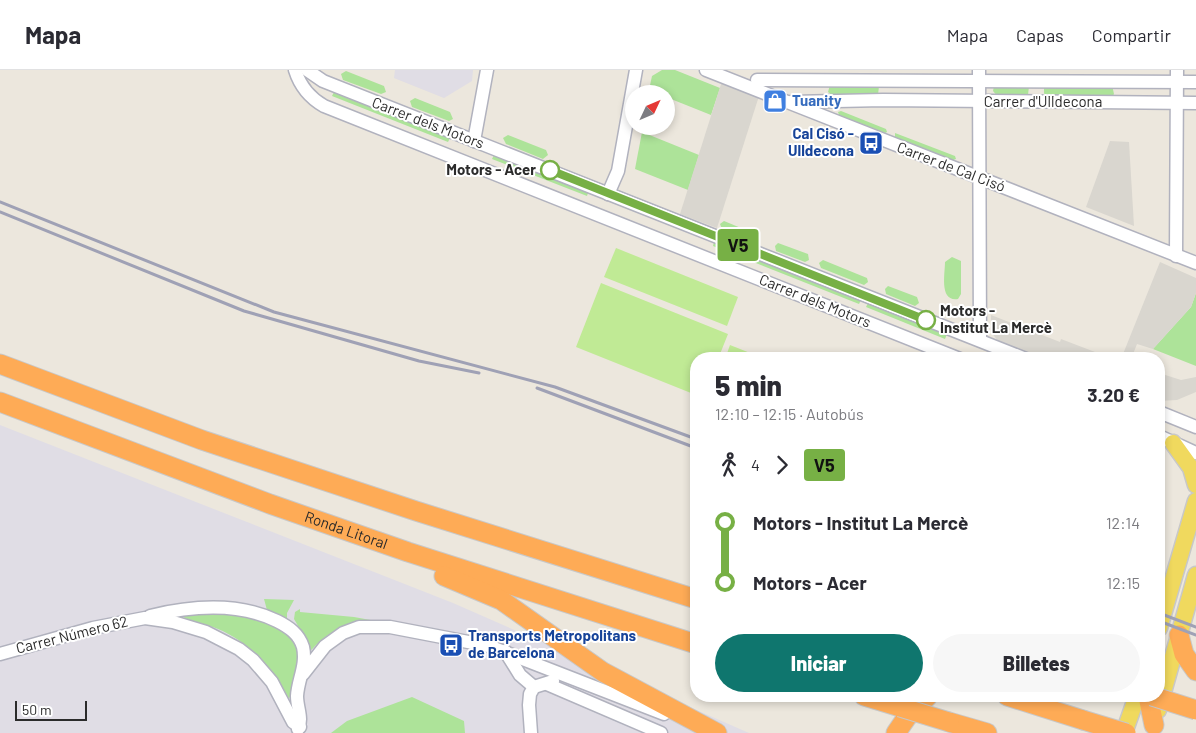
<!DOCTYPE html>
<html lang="es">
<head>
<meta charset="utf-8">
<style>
  :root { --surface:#fff; --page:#f7f7f7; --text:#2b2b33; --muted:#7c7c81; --line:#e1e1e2; --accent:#0f766e }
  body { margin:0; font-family:Barlow,sans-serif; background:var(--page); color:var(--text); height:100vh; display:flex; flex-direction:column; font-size:19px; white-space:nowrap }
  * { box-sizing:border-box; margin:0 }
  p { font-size:16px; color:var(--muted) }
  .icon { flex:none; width:28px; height:28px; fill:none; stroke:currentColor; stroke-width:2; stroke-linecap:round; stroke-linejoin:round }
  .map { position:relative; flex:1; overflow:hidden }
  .side { position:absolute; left:690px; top:282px; width:475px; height:350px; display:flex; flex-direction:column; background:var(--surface); border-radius:20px; box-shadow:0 2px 8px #0003 }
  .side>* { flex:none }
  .badge { padding:0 10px; border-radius:4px; font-size:18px; line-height:32px }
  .needle { width:32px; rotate:46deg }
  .controls { position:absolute; left:625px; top:15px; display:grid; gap:10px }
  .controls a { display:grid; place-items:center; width:50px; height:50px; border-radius:50%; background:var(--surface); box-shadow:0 2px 8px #0003; font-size:25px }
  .scale { position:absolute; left:15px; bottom:12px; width:72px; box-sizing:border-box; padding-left:5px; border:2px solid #2b2b2b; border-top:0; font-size:14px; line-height:18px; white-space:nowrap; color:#2b2b2b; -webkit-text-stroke:4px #fff; paint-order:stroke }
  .map>.badge { position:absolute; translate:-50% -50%; box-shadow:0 0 0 2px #fff }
  .legs { display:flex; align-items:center; gap:8px; height:55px; padding:0 25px; font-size:16px }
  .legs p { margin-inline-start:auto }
  .summary { display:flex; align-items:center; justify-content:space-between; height:85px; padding:0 25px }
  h1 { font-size:28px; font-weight:800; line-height:38px }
  .action { display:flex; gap:10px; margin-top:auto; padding:10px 25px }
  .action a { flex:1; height:58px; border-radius:30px; background:var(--accent); color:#fff; font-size:20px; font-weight:800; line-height:58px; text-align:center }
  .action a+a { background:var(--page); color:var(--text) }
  ul { padding:0 25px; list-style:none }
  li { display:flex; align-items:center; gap:18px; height:60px; font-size:19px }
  li i { display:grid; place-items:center; width:8px; height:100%; margin:0 6px; background:currentColor }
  li i::after { content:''; width:12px; height:12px; margin:-6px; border:4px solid; border-radius:50%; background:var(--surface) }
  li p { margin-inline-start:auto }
  li:first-child i { background:linear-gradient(#0000 50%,currentColor 0) }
  li:last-child i { background:linear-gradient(currentColor 50%,#0000 0) }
  header { display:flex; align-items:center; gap:30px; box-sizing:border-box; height:70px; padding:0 25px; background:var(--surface); border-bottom:1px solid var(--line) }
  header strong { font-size:24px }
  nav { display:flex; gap:28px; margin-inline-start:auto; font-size:18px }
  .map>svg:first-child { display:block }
</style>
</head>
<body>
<header>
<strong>Mapa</strong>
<nav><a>Mapa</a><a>Capas</a><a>Compartir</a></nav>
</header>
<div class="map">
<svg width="1196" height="663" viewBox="0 0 1196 663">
  <rect width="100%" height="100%" fill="#ece7dd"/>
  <g fill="#e0dde5">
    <polygon points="395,0 473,0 472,11 444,28 394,8"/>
    <polygon points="0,355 453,533 749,663 0,663"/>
  </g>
  <g fill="#ade399">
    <polygon points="662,0 675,0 720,18 711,45 666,27 666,24 649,20 652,6"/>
    <polygon points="346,1 384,16 386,22 381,24 343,10 341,4"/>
    <polygon points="830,15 879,16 878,25 833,26 828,22"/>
    <polygon points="1112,15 1114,24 1112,27 1046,27 1044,23 1044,17"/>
    <polygon points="994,16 1029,16 1028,25 999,28 993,21"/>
    <polygon points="334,22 450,68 448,72 332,26"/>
    <polygon points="415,28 450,42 453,49 449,51 412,37 410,31"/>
    <polygon points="841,41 886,59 887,62 885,63 839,45 838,42"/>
    <polygon points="642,62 699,85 688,120 635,99"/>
    <polygon points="895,63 955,86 956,89 953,90 895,68"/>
    <polygon points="508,65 546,80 548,85 543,89 506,74 503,68"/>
    <polygon points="494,85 588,123 587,126 492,89"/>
    <polygon points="724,151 758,165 759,170 755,172 722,159 720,154"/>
    <polygon points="714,172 861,230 859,234 713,176"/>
    <polygon points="778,173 808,184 809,190 805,192 776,181 775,176"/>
    <path d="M 952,187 L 961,191 L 961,224 L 958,229 C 939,232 945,204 945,192 Z"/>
    <polygon points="823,190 867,208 868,212 864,215 821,198 819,193"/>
    <polygon points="888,216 917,227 919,233 915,236 886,224 885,219"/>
    <polygon points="1196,223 1196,296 1153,279 1191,237"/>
    <polygon points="868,233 947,264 945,269 866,237"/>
    <polygon points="264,529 294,530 287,543 287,551 267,540"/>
    <path d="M 300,539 L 300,542 L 354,547 L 376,551 C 345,555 329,559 308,584 L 304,566 L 294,549 L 295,542 Z"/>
    <path d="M 219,542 C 246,544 298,553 300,588 C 301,601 294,617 289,629 C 274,599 249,572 218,559 C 207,554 189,553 181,545 Z"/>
    <polygon points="412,627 464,651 465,663 331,663 347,651"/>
  </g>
  <g fill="#c0ea95">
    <polygon points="616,178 738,227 727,256 604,207"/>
    <polygon points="601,213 728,264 718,289 696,289 696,325 576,277"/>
    <polygon points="730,275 765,289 725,289"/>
  </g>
  <g fill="#d9d6cf">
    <polygon points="722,11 759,26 717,158 680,144"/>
    <polygon points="1110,71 1129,72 1134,156 1086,137"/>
    <polygon points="1160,192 1196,208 1196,223 1191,237 1153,279 1137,274 1131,289 1121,289"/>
    <polygon points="991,245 1014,254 1015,250 1038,260 1037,263 1060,272 1061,269 1095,282 1094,286 1101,289 1044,289 998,271 991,262"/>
    <polygon points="1159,303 1181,310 1196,307 1196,322 1177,330 1159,331"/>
  </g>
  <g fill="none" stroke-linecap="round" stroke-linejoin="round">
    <g stroke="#b1b2be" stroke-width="15">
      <g id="minor">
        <path d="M 295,0 C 300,16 310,28 324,36 L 960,289"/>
        <polyline points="307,0 323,11 1026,289"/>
        <polyline points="706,0 1196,193"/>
        <polyline points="979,0 980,270"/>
        <polyline points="757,10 1196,12"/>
        <polyline points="791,32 883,30 1196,33"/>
        <polyline points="474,71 487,0"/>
        <polyline points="608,124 618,101 636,0"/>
        <polyline points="1176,186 1177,0"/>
        <polyline points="1159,342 1196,357"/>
        <polyline points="1159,366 1196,383"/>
        <path d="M 150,546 C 191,536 238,532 277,551 C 289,557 299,564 303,577 C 307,595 298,609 297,626 C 297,638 303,648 298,659"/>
        <polyline points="505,581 520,605 534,617"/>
        <polyline points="0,584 93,558 145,548 173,552 206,562 239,579 253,590 272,612 293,652 300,657"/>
        <polyline points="303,604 325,576 343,563 359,557 390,557 489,576 664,644"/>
        <polyline points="547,614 661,663"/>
        <polyline points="531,663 529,635 530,624 534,617 553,611"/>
      </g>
    </g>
    <g stroke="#c8c8c8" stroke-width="19">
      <g id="major">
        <polyline points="1173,373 1191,398 1196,415"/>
        <polyline points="1159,558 1196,431"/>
        <polyline points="1158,640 1196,505"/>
        <polyline points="1124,663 1137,626"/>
      </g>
    </g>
    <g stroke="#c8c8c8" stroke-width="21">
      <g id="highway">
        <polyline points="0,294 202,370 416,441 696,529"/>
        <path id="s1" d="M 0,332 L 270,434 L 408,482 L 696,574"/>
        <polyline points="444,506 501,530 603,602 717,663"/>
        <polyline points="1179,565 1184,584 1196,601"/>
        <polyline points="864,626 900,637"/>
        <polyline points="1007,626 1083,650"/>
        <polyline points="1148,626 1154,655"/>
        <polyline points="949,652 987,663"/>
        <polyline points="896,663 907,647 928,626"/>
      </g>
    </g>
    <use href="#minor" stroke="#fff" stroke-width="12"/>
    <use href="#major" stroke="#f0d95e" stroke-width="16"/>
    <use href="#highway" stroke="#feab56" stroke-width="19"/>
    <g stroke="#9fa1b5" stroke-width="3">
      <polyline points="0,132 274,242 555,317 696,369"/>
      <polyline points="0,142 244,241 419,291 479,303"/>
      <polyline points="537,318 696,378"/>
      <polyline points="1159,543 1196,557"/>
      <polyline points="1159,551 1196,565"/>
    </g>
    <g stroke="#c8c8c8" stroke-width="21" stroke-linecap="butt">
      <g id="highway-bridge">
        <polyline points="1152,626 1196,640"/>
        <polyline points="900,637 949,652"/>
        <polyline points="1083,650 1126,663"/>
      </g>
    </g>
    <use href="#highway-bridge" stroke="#feab56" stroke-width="19"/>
  </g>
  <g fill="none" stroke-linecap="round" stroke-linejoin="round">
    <g stroke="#fff" stroke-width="11">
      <polyline id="line-1" points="550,100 926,250"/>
    </g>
    <use href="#line-1" stroke="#77b045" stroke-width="8"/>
  </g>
  <defs>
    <g id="shop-square" transform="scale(1.25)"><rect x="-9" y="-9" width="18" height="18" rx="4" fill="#3f7fe0" stroke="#fff"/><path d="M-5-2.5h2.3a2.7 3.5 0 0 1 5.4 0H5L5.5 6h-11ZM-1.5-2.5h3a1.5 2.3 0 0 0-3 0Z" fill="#fff"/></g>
    <g id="bus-square" transform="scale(1.25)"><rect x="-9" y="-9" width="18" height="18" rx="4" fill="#1a4fb4" stroke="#fff"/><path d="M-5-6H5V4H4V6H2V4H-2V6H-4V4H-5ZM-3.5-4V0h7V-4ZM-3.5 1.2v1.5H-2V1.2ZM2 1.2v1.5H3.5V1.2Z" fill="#fff"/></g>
  </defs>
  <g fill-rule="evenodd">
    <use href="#shop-square" x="775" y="31"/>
    <use href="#bus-square" x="871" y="73"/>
    <use href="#bus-square" x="451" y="575"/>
  </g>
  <g fill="#fff" stroke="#77b045" stroke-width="2.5">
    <circle cx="550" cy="100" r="9"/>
    <circle cx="926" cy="250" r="9"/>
  </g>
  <g text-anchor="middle" stroke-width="4" stroke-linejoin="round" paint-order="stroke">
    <g font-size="15" font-weight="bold" fill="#366cbe" stroke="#fff" text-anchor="start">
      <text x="792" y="36">Tuanity</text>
    </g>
    <g font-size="15" fill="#2b2b2b" stroke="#fff">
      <text x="1043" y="37">Carrer d'Ulldecona</text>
      <text transform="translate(428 53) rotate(21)" y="5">Carrer dels Motors</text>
      <text transform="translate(951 97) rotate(21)" y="5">Carrer de Cal Cisó</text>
      <text transform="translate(815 231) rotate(22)" y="5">Carrer dels Motors</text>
      <text dy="5" stroke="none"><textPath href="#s1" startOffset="369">Ronda Litoral</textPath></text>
      <text transform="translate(72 565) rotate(-14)" y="5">Carrer Número 62</text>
    </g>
    <g font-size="15" font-weight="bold" fill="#164399" stroke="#fff" text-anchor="end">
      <text x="854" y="69">Cal Cisó -<tspan x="854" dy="17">Ulldecona</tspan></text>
      <text x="468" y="571" text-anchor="start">Transports Metropolitans<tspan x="468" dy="17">de Barcelona</tspan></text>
    </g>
    <g font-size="15" font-weight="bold" fill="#2b2b2b" stroke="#fff" text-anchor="end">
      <text x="536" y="105">Motors - Acer</text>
      <text x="940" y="246" text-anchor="start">Motors -<tspan x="940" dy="17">Institut La Mercè</tspan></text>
    </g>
  </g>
</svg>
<div class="controls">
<a><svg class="needle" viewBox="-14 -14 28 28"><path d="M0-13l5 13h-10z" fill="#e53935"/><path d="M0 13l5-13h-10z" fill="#7c7c81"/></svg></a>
</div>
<div class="scale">50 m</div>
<b class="badge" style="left:738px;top:175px;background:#77b045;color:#111">V5</b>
<section class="side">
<div class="summary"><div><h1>5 min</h1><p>12:10 – 12:15 · Autobús</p></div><b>3.20 €</b></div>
<div class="legs"><svg class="icon" aria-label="walk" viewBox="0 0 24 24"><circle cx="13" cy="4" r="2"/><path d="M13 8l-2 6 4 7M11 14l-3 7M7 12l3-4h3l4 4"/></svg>4<svg class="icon" aria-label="forward" viewBox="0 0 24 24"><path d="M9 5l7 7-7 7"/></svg><b class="badge" style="background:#77b045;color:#111">V5</b></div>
<ul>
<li><i style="color:#77b045"></i><b>Motors - Institut La Mercè</b><p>12:14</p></li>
<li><i style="color:#77b045"></i><b>Motors - Acer</b><p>12:15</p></li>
</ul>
<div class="action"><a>Iniciar</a><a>Billetes</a></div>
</section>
</div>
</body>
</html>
